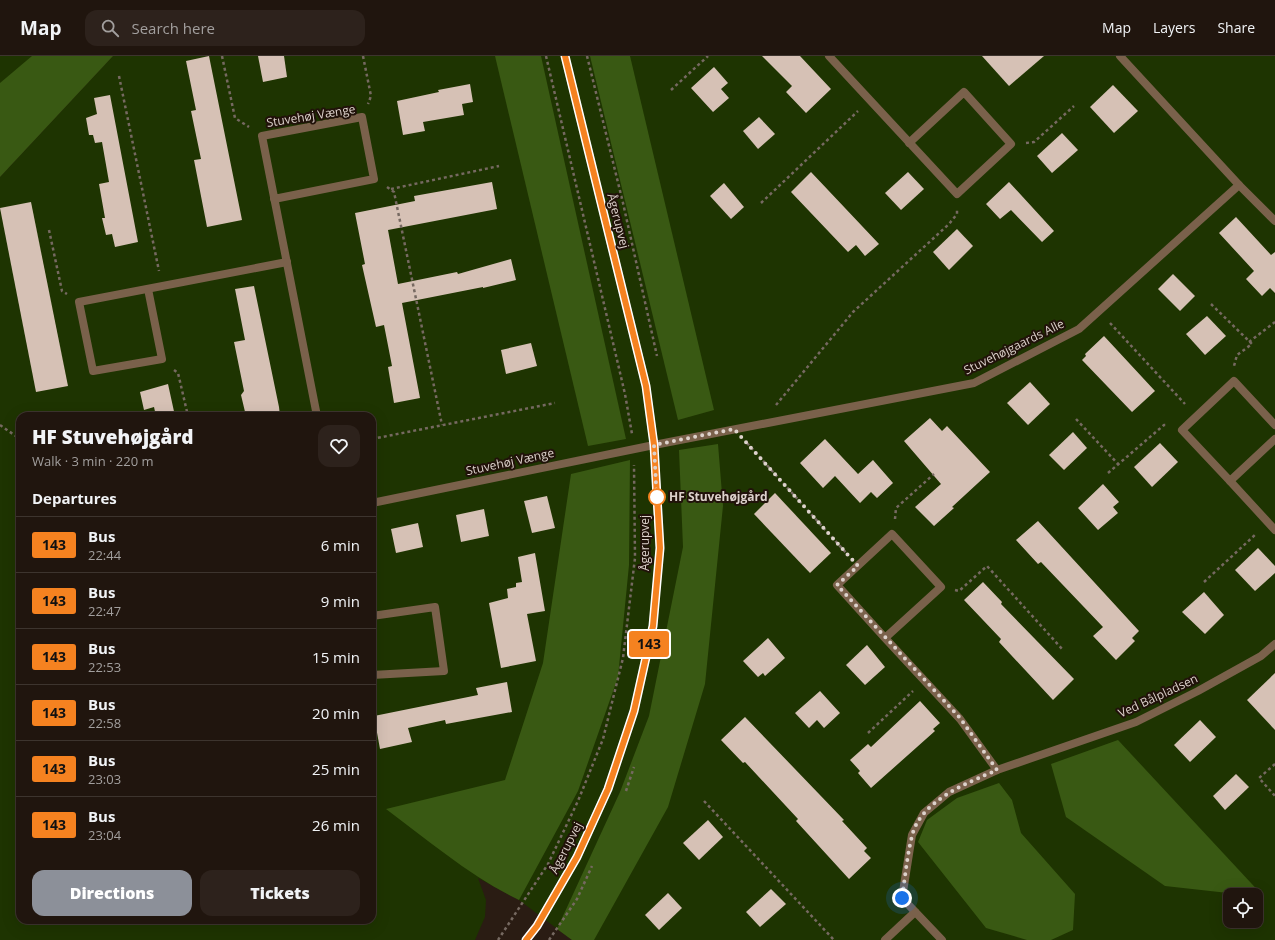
<!DOCTYPE html>
<html lang="en">
<head>
<meta charset="utf-8">
<style>
  :root { --surface:#20150e; --page:#2d221c; --text:#f1f3f6; --muted:#a29f9e; --line:#3d342e; --accent:#8c9099 }
  body { margin:0; font-family:"Open Sans",sans-serif; background:var(--page); color:var(--text); height:100vh; display:flex; flex-direction:column; font-size:15px; white-space:nowrap }
  * { box-sizing:border-box; margin:0 }
  p { font-size:13px; color:var(--muted) }
  .icon { flex:none; width:22px; height:22px; fill:none; stroke:currentColor; stroke-width:2; stroke-linecap:round; stroke-linejoin:round }
  .map { position:relative; flex:1; overflow:hidden }
  .panel { position:absolute; left:16px; top:356px; width:360px; height:512px; display:flex; flex-direction:column; background:var(--surface); border-radius:12px; box-shadow:0 4px 16px #0002,0 0 0 1px var(--line) }
  .panel>* { flex:none }
  .badge { padding:0 8px; border-radius:3px; font-size:14px; line-height:26px }
  .tools { position:absolute; left:1223px; top:832px; display:grid; gap:8px }
  .tools a { display:grid; place-items:center; width:40px; height:40px; border-radius:8px; background:var(--surface); box-shadow:0 4px 16px #0002,0 0 0 1px var(--line); font-size:20px }
  .you { position:absolute; width:20px; height:20px; margin:-10px; border:3px solid #fff; border-radius:50%; background:#1a73e8; box-shadow:0 0 0 6px #1a73e833 }
  .map>.badge { position:absolute; translate:-50% -50%; box-shadow:0 0 0 2px #fff }
  h2 { padding:0 16px; font-size:15px; line-height:36px }
  .round { display:grid; place-items:center; flex:none; width:42px; height:42px; border-radius:12px; background:var(--page) }
  .overview { display:flex; align-items:center; justify-content:space-between; height:68px; padding:0 16px }
  h1 { font-size:19px; font-weight:800; line-height:30px }
  .button { display:flex; gap:8px; margin-top:auto; padding:8px 16px }
  .button a { flex:1; height:46px; border-radius:12px; background:var(--accent); color:#fff; font-size:16px; font-weight:800; line-height:46px; text-align:center }
  .button a+a { background:var(--page); color:var(--text) }
  ul { padding:0; list-style:none }
  li { display:flex; align-items:center; gap:12px; height:56px; padding:0 16px; border-top:1px solid var(--line) }
  li div { flex:1 }
  li b { display:block; font-size:15px }
  li em { font-style:normal }
  li .badge { min-width:44px; font-weight:700; text-align:center }
  header { display:flex; align-items:center; gap:24px; box-sizing:border-box; height:56px; padding:0 20px; background:var(--surface); border-bottom:1px solid var(--line) }
  header strong { font-size:19px }
  nav { display:flex; gap:22px; margin-inline-start:auto; font-size:14px }
  .search { width:280px; height:36px; background:var(--page); display:flex; align-items:center; gap:10px; box-sizing:border-box; padding:0 14px; border-radius:12px; color:var(--muted); font-size:15px }
  .map>svg:first-child { display:block }
</style>
</head>
<body>
<header>
<strong>Map</strong>
<div class="search"><svg class="icon" aria-label="search" viewBox="0 0 24 24"><circle cx="10" cy="10" r="6"/><path d="M15 15l6 6"/></svg>Search here</div>
<nav><a>Map</a><a>Layers</a><a>Share</a></nav>
</header>
<div class="map">
<svg width="1275" height="884" viewBox="0 0 1275 884">
  <rect width="100%" height="100%" fill="#2a1c13"/>
  <g fill="#1e3401" fill-rule="evenodd">
    <polygon points="0,0 57,0 0,58"/>
    <path d="M 113,0 L 1275,0 L 1275,884 L 572,884 L 519,844 L 478,822 L 486,844 L 485,861 L 475,884 L 0,884 L 0,121 ZM 20,360 L 372,360 L 372,864 L 20,864 ZM 1230,839 L 1256,839 L 1256,865 L 1230,865 Z"/>
  </g>
  <g fill="#395913">
    <polygon points="32,0 113,0 0,121 0,27"/>
    <polygon points="495,0 541,0 626,383 588,390"/>
    <polygon points="590,0 630,0 714,354 678,364"/>
    <polygon points="718,388 723,450 705,628 668,751 594,884 572,884 557,873 620,736 649,660 683,491 679,394"/>
    <path d="M 630,404 L 629,509 L 618,621 L 578,735 L 519,844 C 471,821 429,785 386,753 L 505,724 L 543,607 L 571,418 Z"/>
    <polygon points="1118,684 1264,841 1165,830 1066,761 1051,708"/>
    <polygon points="999,727 1012,744 1021,777 1075,838 1073,874 1051,884 1027,884 986,872 918,786 927,764 957,742"/>
  </g>
  <g fill="#d6c1b5">
    <polygon points="209,0 242,164 207,171 194,104 201,103 191,55 196,54 186,5"/>
    <polygon points="258,0 284,0 287,21 263,26"/>
    <polygon points="762,0 800,0 831,33 806,57 786,36 792,30"/>
    <polygon points="982,0 1044,0 1009,30"/>
    <polygon points="714,11 728,27 721,33 729,42 713,56 691,32"/>
    <polygon points="470,28 473,46 462,48 464,59 423,66 425,75 403,79 397,45 439,36 438,34"/>
    <polygon points="1113,29 1138,55 1114,77 1090,51"/>
    <polygon points="110,39 138,186 115,191 112,178 106,179 102,162 105,162 99,128 109,126 102,86 95,87 93,79 89,79 86,62 97,58 94,42"/>
    <polygon points="759,61 775,78 758,93 743,75"/>
    <polygon points="1062,77 1078,94 1052,117 1037,100"/>
    <polygon points="811,116 879,188 865,200 856,189 848,196 791,136"/>
    <polygon points="908,116 924,133 901,154 885,137"/>
    <polygon points="492,126 497,153 388,174 398,228 457,216 458,218 511,203 516,224 483,232 483,231 402,247 420,342 394,347 388,311 392,310 384,269 376,271 362,209 365,208 355,157 415,145 414,140"/>
    <polygon points="1009,126 1054,175 1042,186 1011,154 1000,163 986,148"/>
    <polygon points="724,127 744,151 731,163 710,140"/>
    <polygon points="31,146 68,330 36,336 0,152"/>
    <polygon points="1236,161 1271,199 1275,196 1275,237 1270,232 1262,240 1246,223 1254,215 1219,177"/>
    <polygon points="957,173 973,190 949,214 933,196"/>
    <polygon points="1173,218 1195,240 1180,255 1158,233"/>
    <polygon points="254,230 279,351 280,360 246,360 241,339 244,335 234,286 245,284 235,233"/>
    <polygon points="1207,260 1226,280 1205,299 1186,278"/>
    <polygon points="1104,280 1155,335 1132,356 1082,304 1086,300 1085,298"/>
    <polygon points="531,287 537,310 506,318 501,294"/>
    <polygon points="1030,326 1050,348 1028,369 1007,347"/>
    <polygon points="168,328 175,360 156,360 154,351 144,354 140,336"/>
    <polygon points="930,362 942,375 947,370 990,416 952,451 954,452 934,470 915,451 941,428 904,385"/>
    <polygon points="1073,376 1087,392 1064,414 1049,399"/>
    <polygon points="825,383 858,418 873,404 893,427 877,442 871,436 860,447 835,420 823,432 800,407"/>
    <polygon points="1160,387 1178,406 1152,431 1134,411"/>
    <polygon points="1103,428 1119,446 1113,451 1118,457 1098,474 1078,452"/>
    <polygon points="775,437 831,497 810,517 754,458"/>
    <polygon points="547,440 555,472 532,477 524,445"/>
    <polygon points="484,453 489,480 461,486 456,459"/>
    <polygon points="1038,465 1139,575 1132,582 1135,585 1116,604 1093,580 1103,571 1041,506 1038,508 1016,484"/>
    <polygon points="418,467 423,491 396,497 391,473"/>
    <polygon points="1258,492 1275,510 1275,517 1255,535 1235,514"/>
    <polygon points="535,497 545,555 527,558 536,605 501,612 489,547 508,542 507,533 516,531 516,527 522,526 518,501"/>
    <polygon points="983,526 1002,546 1001,548 1074,623 1053,644 999,586 1001,583 964,544"/>
    <polygon points="1204,536 1224,559 1205,578 1182,556"/>
    <polygon points="768,582 785,602 765,620 763,617 758,621 743,605"/>
    <polygon points="867,589 885,611 865,629 846,609"/>
    <polygon points="1275,617 1275,674 1247,644"/>
    <polygon points="507,626 512,656 446,668 445,664 408,672 412,686 380,693 374,660 478,639 476,632"/>
    <polygon points="820,635 840,657 824,672 817,664 809,672 795,657"/>
    <polygon points="920,645 940,667 933,673 935,675 871,732 858,717 860,715 850,704 868,688 871,691"/>
    <polygon points="745,661 844,764 842,765 867,792 864,795 871,802 849,823 796,765 798,763 745,706 743,707 721,684"/>
    <polygon points="1200,664 1216,681 1190,706 1174,689"/>
    <polygon points="1236,718 1249,731 1225,754 1213,740"/>
    <polygon points="708,764 723,781 699,804 683,787"/>
    <polygon points="771,833 786,848 760,871 746,856"/>
    <polygon points="668,837 682,852 659,874 645,859"/>
  </g>
  <g fill="none" stroke-linecap="round" stroke-linejoin="round">
    <g stroke="#766961" stroke-width="2.5" stroke-dasharray="3 3" stroke-linecap="butt">
      <polyline points="222,0 235,62 249,71"/>
      <polyline points="363,0 371,40 368,48"/>
      <polyline points="546,0 625,338 632,378"/>
      <polyline points="587,0 623,147 657,300"/>
      <polyline points="119,20 159,215"/>
      <polyline points="671,34 708,0"/>
      <polyline points="1026,87 1034,86 1074,50"/>
      <polyline points="387,131 394,136 442,369"/>
      <polyline points="391,133 499,110"/>
      <polyline points="761,147 858,55"/>
      <polyline points="49,174 62,235 67,238"/>
      <polyline points="1211,248 1252,288 1237,299 1234,310"/>
      <polyline points="1110,267 1185,348"/>
      <polyline points="1249,286 1275,266"/>
      <polyline points="174,314 178,317 188,360"/>
      <polyline points="776,349 853,256 949,168 957,158 957,153"/>
      <polyline points="1076,363 1118,408"/>
      <polyline points="0,369 20,383"/>
      <polyline points="372,383 555,347"/>
      <polyline points="747,387 848,499"/>
      <polyline points="1108,417 1164,369 1167,369"/>
      <polyline points="895,463 896,452 934,418"/>
      <polyline points="1204,526 1256,478"/>
      <polyline points="955,534 959,535 987,510 1063,594"/>
      <polyline points="868,677 913,635"/>
      <polyline points="1275,708 1259,722 1275,740"/>
      <polyline points="626,735 634,711"/>
      <polyline points="704,745 834,884"/>
      <polyline points="498,884 548,808 578,745 603,683 623,602 635,502 634,409"/>
      <polyline points="549,884 577,843 592,810"/>
    </g>
    <g stroke="#7a614b" stroke-width="8">
      <path d="M 829,0 C 872,46 914,92 957,138 L 1011,88 L 964,36 L 909,87"/>
      <polyline points="1120,0 1239,129"/>
      <polyline points="274,143 374,123 362,61 262,80 317,360"/>
      <polyline points="148,233 162,303 93,315 79,246 287,206"/>
      <polyline points="1275,369 1234,325 1182,374 1230,425 1275,383"/>
      <polyline points="1230,425 1275,474"/>
      <polyline points="372,447 654,389 974,327 1079,273 1239,129 1275,165"/>
      <polyline points="372,560 435,551 444,615 372,619"/>
      <polyline points="885,582 837,529 892,478 941,531 885,582 960,663 997,714"/>
      <polyline points="885,884 915,856"/>
      <polyline points="942,884 902,842 912,779 924,757 949,736 997,714 1136,666 1198,635 1261,600 1275,588"/>
    </g>
    <polyline stroke="#ae8762" stroke-width="8" points="526,884 537,870 577,801 608,733 634,655 653,570 660,492 654,389 646,330 565,0"/>
  </g>
  <g fill="none" stroke-linecap="round" stroke-linejoin="round">
    <g stroke="#fff" stroke-width="9">
      <polyline id="line" points="526,884 537,870 577,801 608,733 634,655 653,570 660,492 654,389 646,330 565,0"/>
    </g>
    <use href="#line" stroke="#f58220" stroke-width="6"/>
    <path stroke="#ddd2cc" stroke-width="4" stroke-dasharray="0 7.2" d="M 657,441 L 657,448 L 654,389 L 734,373 L 858,510 L 837,529 L 960,662 L 997,714 C 967,727 920,745 912,780 C 907,800 905,822 902,842"/>
  </g>
  <circle fill="#fff" stroke="#f58220" stroke-width="2" cx="657" cy="441" r="8"/>
  <g text-anchor="middle" stroke-width="4" stroke-linejoin="round" paint-order="stroke">
    <g font-size="12" fill="#ddd2cc" stroke="#21120a">
      <text transform="translate(311 60) rotate(-9)" y="4">Stuvehøj Vænge</text>
      <text transform="translate(618 165) rotate(76)" y="4">Ågerupvej</text>
      <text transform="translate(1014 291) rotate(-26)" y="4">Stuvehøjgaards Alle</text>
      <text transform="translate(510 406) rotate(-12)" y="4">Stuvehøj Vænge</text>
      <text transform="translate(645 487) rotate(-90)" y="4">Ågerupvej</text>
      <text transform="translate(1158 640) rotate(-25)" y="4">Ved Bålpladsen</text>
      <text transform="translate(566 792) rotate(-63)" y="4">Ågerupvej</text>
    </g>
    <g font-size="12" font-weight="bold" fill="#ddd2cc" stroke="#21120a" text-anchor="start">
      <text x="669" y="445">HF Stuvehøjgård</text>
    </g>
  </g>
</svg>
<div class="tools">
<a><svg class="icon" aria-label="locate" viewBox="0 0 24 24"><circle cx="12" cy="12" r="6"/><path d="M12 2v4M12 18v4M2 12h4M18 12h4"/></svg></a>
</div>
<div class="you" style="left:902px;top:842px"></div>
<b class="badge" style="left:649px;top:588px;background:#f58220;color:#111">143</b>
<section class="panel">
<div class="overview"><div><h1>HF Stuvehøjgård</h1><p>Walk · 3 min · 220 m</p></div><a class="round"><svg class="icon" aria-label="heart" viewBox="0 0 24 24"><path d="M12 20l-8-8c-3-5 5-10 8-4 3-6 11-1 8 4z"/></svg></a></div>
<h2>Departures</h2>
<ul>
<li><span class="badge" style="background:#f58220;color:#111">143</span><div><b>Bus</b><p>22:44</p></div><em>6 min</em></li>
<li><span class="badge" style="background:#f58220;color:#111">143</span><div><b>Bus</b><p>22:47</p></div><em>9 min</em></li>
<li><span class="badge" style="background:#f58220;color:#111">143</span><div><b>Bus</b><p>22:53</p></div><em>15 min</em></li>
<li><span class="badge" style="background:#f58220;color:#111">143</span><div><b>Bus</b><p>22:58</p></div><em>20 min</em></li>
<li><span class="badge" style="background:#f58220;color:#111">143</span><div><b>Bus</b><p>23:03</p></div><em>25 min</em></li>
<li><span class="badge" style="background:#f58220;color:#111">143</span><div><b>Bus</b><p>23:04</p></div><em>26 min</em></li>
</ul>
<div class="button"><a>Directions</a><a>Tickets</a></div>
</section>
</div>
</body>
</html>
